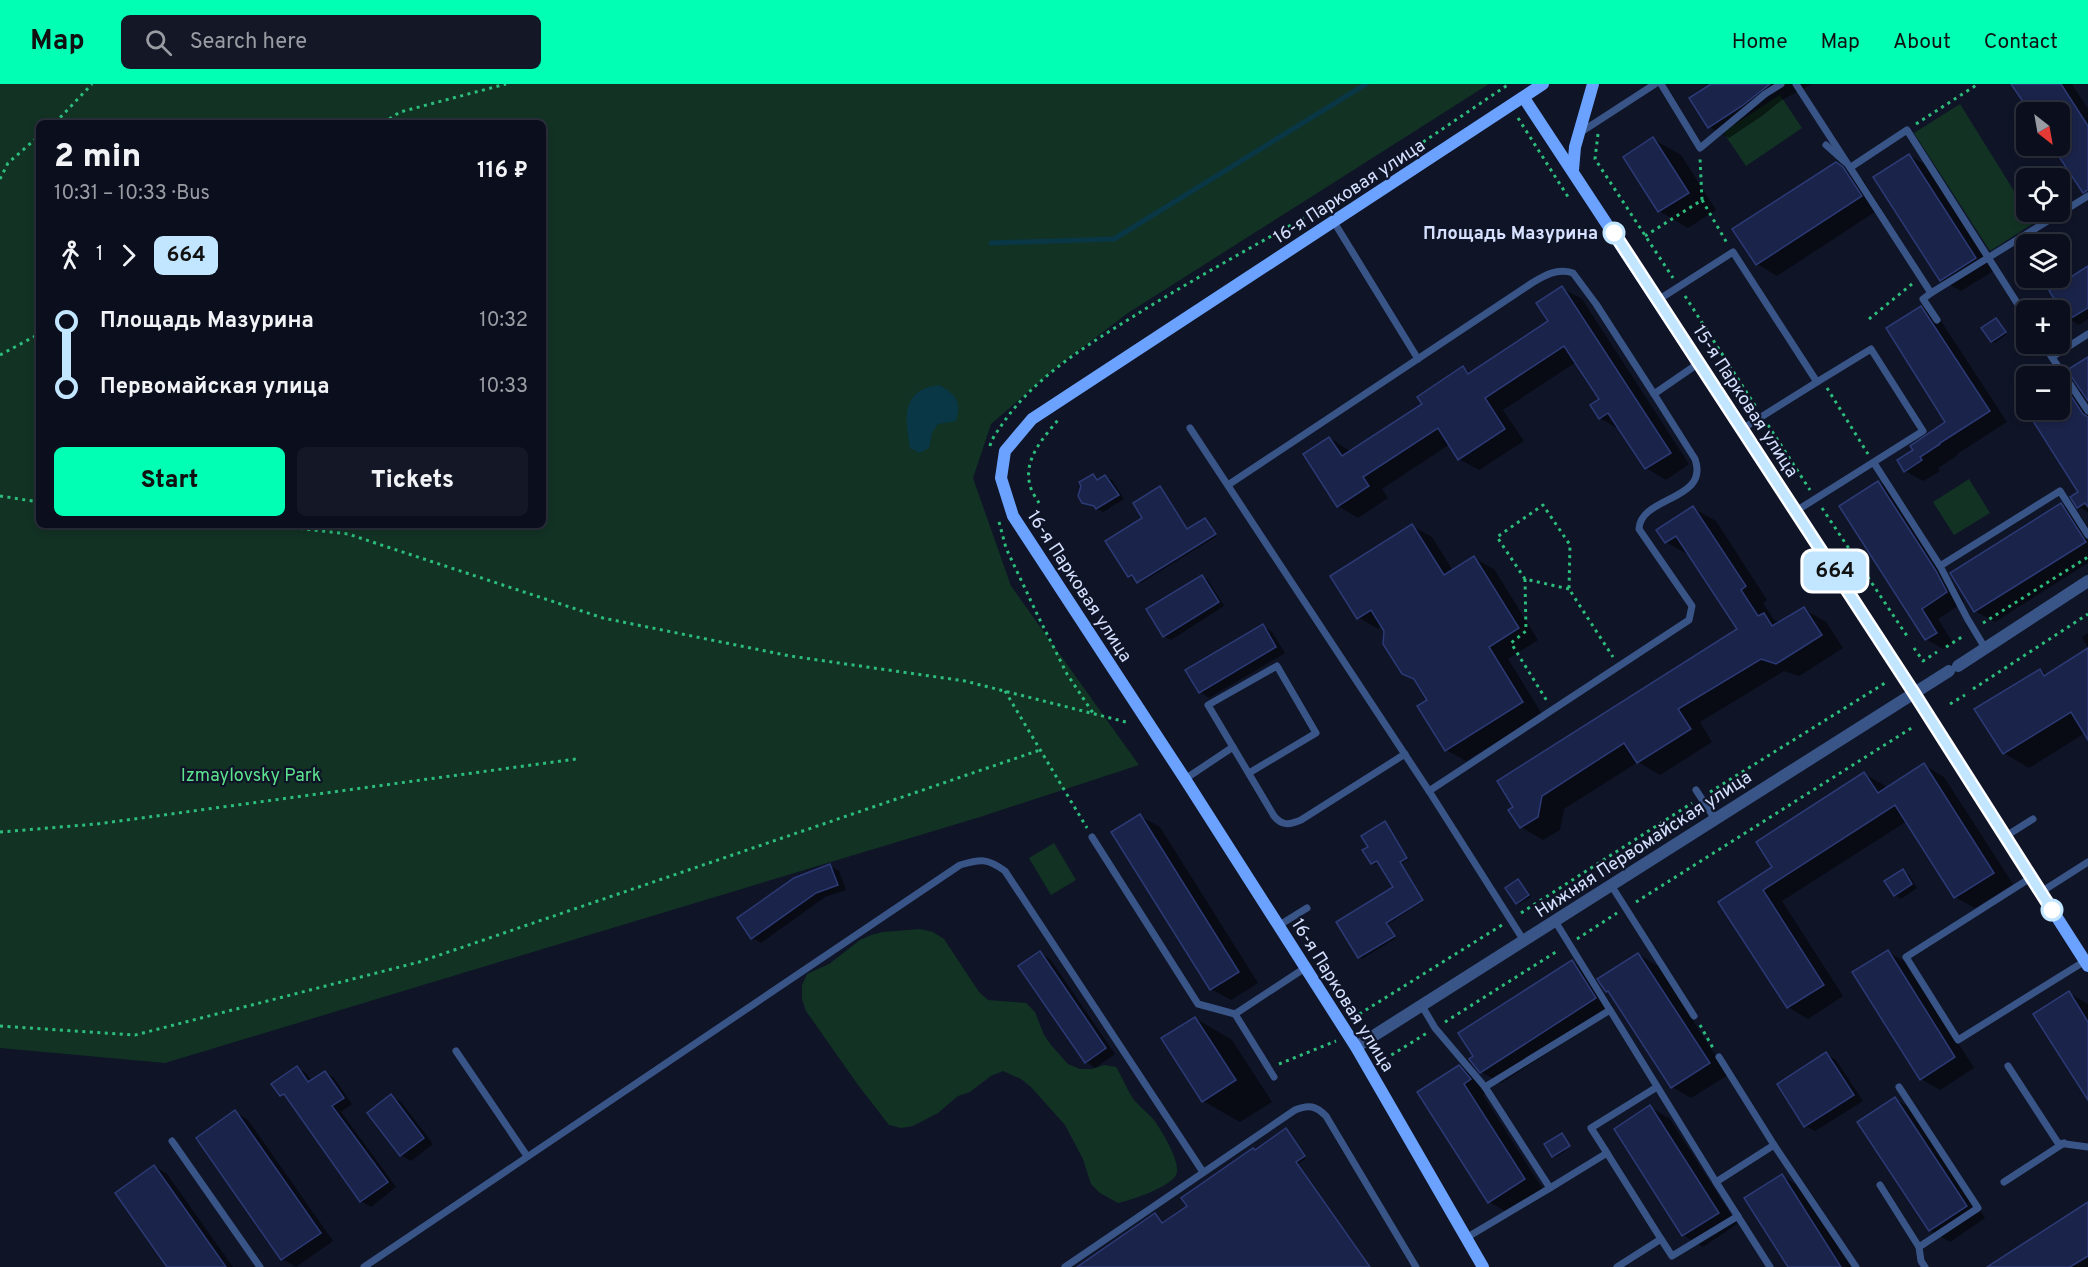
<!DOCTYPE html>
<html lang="en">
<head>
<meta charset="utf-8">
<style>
  :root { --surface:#0b0f1d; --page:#141826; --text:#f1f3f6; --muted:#9a9ca4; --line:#2b2f3b; --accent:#01ffb4 }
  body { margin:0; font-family:Overpass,sans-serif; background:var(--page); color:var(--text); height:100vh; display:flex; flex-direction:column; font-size:22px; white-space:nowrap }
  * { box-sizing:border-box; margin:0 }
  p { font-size:20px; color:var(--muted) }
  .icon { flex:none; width:33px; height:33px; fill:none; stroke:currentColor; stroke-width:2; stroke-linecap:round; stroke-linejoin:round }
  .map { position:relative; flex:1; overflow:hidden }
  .panel { position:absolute; left:36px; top:36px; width:510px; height:408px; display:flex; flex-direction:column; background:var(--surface); border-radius:9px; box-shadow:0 3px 9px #0003,0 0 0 2px var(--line) }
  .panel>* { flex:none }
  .badge { padding:0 12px; border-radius:9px; font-size:21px; line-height:39px }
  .needle { width:39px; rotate:149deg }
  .controls { position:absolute; left:2016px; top:18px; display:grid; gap:12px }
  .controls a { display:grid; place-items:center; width:54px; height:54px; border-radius:9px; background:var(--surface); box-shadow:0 3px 9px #0003,0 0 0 2px var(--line); font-size:30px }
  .map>.badge { position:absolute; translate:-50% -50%; box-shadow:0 0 0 3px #fff }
  .legs { display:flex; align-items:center; gap:9px; height:66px; padding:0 18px; font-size:20px }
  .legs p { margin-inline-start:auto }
  .headline { display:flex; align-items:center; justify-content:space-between; height:102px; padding:0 18px }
  h1 { font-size:33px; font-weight:800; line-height:45px }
  .cta { display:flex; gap:12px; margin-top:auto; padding:12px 18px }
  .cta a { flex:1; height:69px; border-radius:9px; background:var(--accent); color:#111; font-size:24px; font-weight:800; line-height:69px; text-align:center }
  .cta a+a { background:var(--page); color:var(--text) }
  ul { padding:0 18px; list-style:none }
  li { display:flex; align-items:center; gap:21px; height:66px; font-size:22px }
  li i { display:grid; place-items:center; width:9px; height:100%; margin:0 8px; background:currentColor }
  li i::after { content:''; width:15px; height:15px; margin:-8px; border:4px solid; border-radius:50%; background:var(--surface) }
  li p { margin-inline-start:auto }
  li:first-child i { background:linear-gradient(#0000 50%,currentColor 0) }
  li:last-child i { background:linear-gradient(currentColor 50%,#0000 0) }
  header { display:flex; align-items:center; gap:36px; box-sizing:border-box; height:84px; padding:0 30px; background:var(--accent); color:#111 }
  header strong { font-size:28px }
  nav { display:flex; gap:33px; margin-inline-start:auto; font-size:21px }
  .search { width:420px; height:54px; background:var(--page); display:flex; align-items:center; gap:15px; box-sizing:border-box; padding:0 21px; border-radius:9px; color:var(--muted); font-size:22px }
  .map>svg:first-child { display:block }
</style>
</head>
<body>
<header>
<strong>Map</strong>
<div class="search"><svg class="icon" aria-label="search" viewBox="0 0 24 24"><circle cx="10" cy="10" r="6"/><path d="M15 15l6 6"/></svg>Search here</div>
<nav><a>Home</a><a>Map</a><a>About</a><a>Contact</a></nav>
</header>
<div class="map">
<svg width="2088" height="1183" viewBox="0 0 2088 1183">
  <rect width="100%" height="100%" fill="#0f1427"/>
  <g fill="#123224" fill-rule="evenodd">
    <path d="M 0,0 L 1489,0 L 1128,229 L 1058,282 L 991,340 L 973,394 L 1011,502 L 1139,681 L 980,733 L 165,979 L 0,964 ZM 39,39 L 543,39 L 543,441 L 39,441 Z"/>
    <polygon points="1780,11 1802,44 1746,82 1723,48"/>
    <polygon points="1960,20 2034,139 1990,167 1914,49"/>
    <polygon points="1969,395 1990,429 1954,451 1933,418"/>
    <polygon points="1054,759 1076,796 1051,811 1029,774"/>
    <path d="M 920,845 L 933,848 L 944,855 L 979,908 L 988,916 L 1026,919 L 1035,928 L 1044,951 L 1051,961 L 1068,980 L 1080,985 L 1092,985 L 1104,981 L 1116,983 C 1123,994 1127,1006 1134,1016 C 1140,1023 1148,1029 1154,1036 C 1161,1046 1182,1079 1176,1091 C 1170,1103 1132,1116 1118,1119 L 1100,1109 L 1091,1100 L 1083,1075 L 1065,1041 L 1031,1003 L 1021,995 L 1003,987 L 991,992 L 970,1008 L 958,1012 L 938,1029 L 913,1042 L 901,1044 L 889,1041 L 858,1001 L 806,927 L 802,915 L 802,901 L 807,890 L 829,880 L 860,856 L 871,851 L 883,848 Z"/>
  </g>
  <path fill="#093746" d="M 939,301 C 956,311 962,317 956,337 L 938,340 L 932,349 L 929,364 L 920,369 L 910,364 C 905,333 901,306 939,301 Z"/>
  <g fill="#0007">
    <polygon points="1713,0 1812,0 1782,16 1762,32 1729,54 1709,43"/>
    <polygon points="2013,0 2072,0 2088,25 2088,109 2083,106 2054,62 2060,62 2060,28 2032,28"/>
    <polygon points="1653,55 1681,71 1716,126 1688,144 1659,127 1625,73"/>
    <polygon points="1909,71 1929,83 1995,186 1961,207 1941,196"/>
    <polygon points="1836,80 1863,96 1881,124 1777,192 1757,180"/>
    <polygon points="2088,184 2088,235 2079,241 2069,235"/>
    <polygon points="1562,204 1582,215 1689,380 1666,396 1646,384 1620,346 1600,334 1592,322 1601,316 1576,278 1503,326 1524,357 1479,386 1459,375 1450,360 1382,405 1388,414 1358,434 1338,422 1305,371 1330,354 1351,368 1424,320 1464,284 1472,289 1550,238"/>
    <polygon points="1921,223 1939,234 2007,338 1957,370 1958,371 1938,384 1940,387 1923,397 1905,387 1915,366 1947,338"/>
    <polygon points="1996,236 2007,250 1995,259 1992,257"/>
    <polygon points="2088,275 2088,428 2079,423 2080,408 2027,326 2060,326 2060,295 2085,310"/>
    <polygon points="2026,309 2026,324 2020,313"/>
    <polygon points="1093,392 1099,395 1105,393 1112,396 1124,415 1103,428 1083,418 1083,401"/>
    <polygon points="1878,398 1895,408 1953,499 1964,518 1938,535 1953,559 1943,565 1926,555"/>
    <polygon points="1160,404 1188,446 1205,435 1217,452 1141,499 1135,492 1132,494 1129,492 1144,434"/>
    <polygon points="2061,421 2081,432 2088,443 2088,479 1995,538 1975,527"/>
    <polygon points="1693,424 1716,437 1767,516 1763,519 1774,536 1779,539 1804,525 1826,538 1843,564 1799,592 1784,587 1700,638 1712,658 1660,691 1638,678 1564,725 1560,746 1543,756 1521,743 1510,727 1739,546 1689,471 1666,458"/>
    <polygon points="1412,442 1432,453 1453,487 1474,474 1494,485 1538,556 1508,575 1542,630 1466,677 1446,666 1429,617 1416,596 1403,589 1382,542 1378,545 1358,533"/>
    <polygon points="1202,492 1208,496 1224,522 1171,556 1164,552 1148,526"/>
    <polygon points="1263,542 1272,548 1285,569 1209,614 1200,608"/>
    <polygon points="2088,549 2088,563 2082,553"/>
    <polygon points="2088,565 2088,653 2085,649 2029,684 2004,669 2040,586 2048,591"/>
    <polygon points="1924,681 1944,693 2013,800 1975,824 1955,813 1907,737 1782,817 1843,912 1808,935 1788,923 1720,818 1774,784 1864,690 1884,701 1887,705"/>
    <polygon points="1140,732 1160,743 1258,899 1231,916 1211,905"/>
    <polygon points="1385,739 1409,775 1401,780 1424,817 1388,840 1396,854 1362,875 1338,839 1395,803 1379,778 1375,781 1372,779 1370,763"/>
    <polygon points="830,782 839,787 846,806 825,813 761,859 752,853"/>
    <polygon points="1903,787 1909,791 1917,804 1901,815 1895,811"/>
    <polygon points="1518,797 1531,813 1519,820 1517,819"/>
    <polygon points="1888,868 1907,879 1974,984 1940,1006 1921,995"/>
    <polygon points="1040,869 1050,875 1115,970 1095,984 1086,978"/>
    <polygon points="1638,870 1658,882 1728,991 1691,1014 1672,1003 1612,910 1607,907"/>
    <polygon points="1572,877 1591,889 1615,926 1501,999 1481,988"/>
    <polygon points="2069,909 2088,920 2088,1013"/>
    <polygon points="1195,934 1232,956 1272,1018 1240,1038 1203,1017"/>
    <polygon points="1826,970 1836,976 1863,1017 1815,1047 1805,1042"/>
    <polygon points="1459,983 1479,995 1490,1007 1483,1011 1544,1107 1509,1129 1489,1118"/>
    <polygon points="297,984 306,989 312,997 325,988 334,994 352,1020 341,1028 396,1103 371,1123 361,1117 290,1016 281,1011"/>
    <polygon points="391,1012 401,1018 433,1060 411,1077 401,1071 369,1029"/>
    <polygon points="1895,1015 1914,1026 1985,1134 1950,1158 1930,1146"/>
    <polygon points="1650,1023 1670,1035 1737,1140 1703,1163 1683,1151"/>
    <polygon points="235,1028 248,1036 333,1157 296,1183 282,1175 198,1054"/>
    <polygon points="1288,1048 1306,1074 1298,1080 1370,1183 1082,1183 1155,1131 1163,1140 1189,1122 1256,1067"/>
    <polygon points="1562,1051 1571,1063 1556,1073 1554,1072"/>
    <polygon points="154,1082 167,1090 233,1183 169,1183"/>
    <polygon points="1782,1092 1802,1104 1852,1183 1790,1183"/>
    <polygon points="2088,1119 2088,1183 1989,1183"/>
  </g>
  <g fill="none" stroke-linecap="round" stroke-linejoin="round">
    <polyline stroke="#093746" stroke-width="5" points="991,159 1114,155 1366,0"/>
  </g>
  <g fill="#1a2349" stroke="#2c3a75" stroke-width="1.5">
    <polygon points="1711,0 1770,0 1742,22 1708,44 1689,14"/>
    <polygon points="2011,0 2061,0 2088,42 2088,106 2083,109 2052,62 2060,62 2060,28 2030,28"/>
    <polygon points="1653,53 1689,109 1658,128 1623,73"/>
    <polygon points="1909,70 1976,174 1940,197 1873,93"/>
    <polygon points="1836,78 1843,83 1862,112 1756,181 1732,145"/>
    <polygon points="2088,182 2088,224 2068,236 2049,207"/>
    <polygon points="1562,202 1671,369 1645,385 1608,329 1599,335 1590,321 1599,315 1564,262 1485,314 1505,345 1458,376 1438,344 1363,393 1369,402 1337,423 1303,370 1329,353 1342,372 1422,320 1417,313 1463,282 1468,290 1548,237 1536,219"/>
    <polygon points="1921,222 1990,327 1940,359 1940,360 1920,373 1922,376 1904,388 1897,376 1913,366 1910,362 1945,338 1886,244"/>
    <polygon points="1996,234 2006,248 1991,258 1981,244"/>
    <polygon points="2088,273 2088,317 2067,286"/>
    <polygon points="2060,295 2083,330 2088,333 2088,423 2085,419 2077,424 2070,413 2078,408 2026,326 2060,326"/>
    <polygon points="1093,390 1097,396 1105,391 1119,411 1096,425 1094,422 1082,419 1078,412 1081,402 1079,398"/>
    <polygon points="1878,397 1936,487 1947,508 1922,525 1937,549 1925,556 1839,422"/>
    <polygon points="1160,402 1187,445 1205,434 1216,450 1137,499 1132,491 1128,493 1105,457 1142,434 1133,419"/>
    <polygon points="2061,419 2086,458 1974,528 1950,489"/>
    <polygon points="1693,422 1746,502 1741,506 1758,532 1764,529 1772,542 1804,523 1822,551 1776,580 1761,575 1678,625 1691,645 1637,679 1624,659 1542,712 1538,733 1520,744 1508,726 1513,723 1497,697 1737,545 1676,452 1665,459 1656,446"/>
    <polygon points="1412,440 1444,491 1474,472 1519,544 1489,563 1523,618 1445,667 1417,622 1427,616 1414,595 1402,590 1383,560 1384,547 1371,526 1357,535 1330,492"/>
    <polygon points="1202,491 1219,518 1163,553 1146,525"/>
    <polygon points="1263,540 1276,563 1199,609 1185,586"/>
    <polygon points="2088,564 2088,656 2071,628 2003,670 1974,625 2040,585 2044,592"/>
    <polygon points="1924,679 1994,789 1954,814 1895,721 1763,806 1824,901 1787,924 1718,818 1772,783 1756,758 1864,688 1878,709"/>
    <polygon points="1140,730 1239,888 1210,906 1111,748"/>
    <polygon points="1385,737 1407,774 1400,778 1423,816 1386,839 1395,852 1358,874 1336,838 1393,803 1377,777 1371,780 1362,766 1368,763 1361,752"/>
    <polygon points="830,780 838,801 816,809 751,855 737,834 794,794"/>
    <polygon points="1903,785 1912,800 1894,812 1884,797"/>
    <polygon points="1518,795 1529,811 1516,820 1505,804"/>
    <polygon points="1888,866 1955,973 1920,996 1852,888"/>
    <polygon points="1040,867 1106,964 1085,979 1018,882"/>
    <polygon points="1638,869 1710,979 1671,1004 1608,907 1606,908 1597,895"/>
    <polygon points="1572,876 1596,914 1480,989 1469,975 1473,972 1458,949"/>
    <polygon points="2069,907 2088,938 2088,1016 2033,930"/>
    <polygon points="1195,933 1236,996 1202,1018 1161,954"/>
    <polygon points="1826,968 1854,1011 1804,1043 1777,1000"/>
    <polygon points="1459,981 1471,995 1464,1000 1525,1095 1488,1119 1417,1008"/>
    <polygon points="297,982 308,998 325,987 344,1014 332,1022 388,1098 360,1118 284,1010 280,1012 271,1000"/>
    <polygon points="391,1010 424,1054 400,1072 367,1029"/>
    <polygon points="1895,1013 1967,1122 1929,1147 1857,1038"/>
    <polygon points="1650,1021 1719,1129 1682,1152 1614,1045"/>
    <polygon points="235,1026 321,1149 281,1176 196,1054"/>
    <polygon points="1286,1044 1305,1072 1296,1078 1370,1183 1077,1183 1155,1129 1162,1139 1187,1122 1181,1114 1253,1064 1255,1066"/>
    <polygon points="1562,1049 1570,1062 1552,1073 1544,1060"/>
    <polygon points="154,1081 226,1183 167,1183 115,1109"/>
    <polygon points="1782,1090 1841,1183 1788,1183 1744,1114"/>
    <polygon points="2088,1118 2088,1172 2070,1183 1987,1183"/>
  </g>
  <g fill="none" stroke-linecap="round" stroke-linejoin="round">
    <g stroke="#2cbc7b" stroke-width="3" stroke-dasharray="3 4.5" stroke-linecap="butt">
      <polyline points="1518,34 1570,116"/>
      <polyline points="55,39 92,0"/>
      <polyline points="383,39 400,28 506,0"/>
      <polyline points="1916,40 1978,0"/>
      <polyline points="1598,50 1595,75 1673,194"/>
      <polyline points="0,95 8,79 39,52"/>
      <polyline points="1361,100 1509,0"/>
      <polyline points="1702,116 1727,159"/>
      <polyline points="1645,152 1702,116 1700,74"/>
      <polyline points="1685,212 1756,323"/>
      <polyline points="1869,235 1912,200"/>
      <polyline points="0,271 39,250"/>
      <polyline points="1827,304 1868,370"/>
      <polyline points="1768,341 1810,406"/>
      <path d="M 990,362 C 992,354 997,348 1001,342 C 1035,291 1091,259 1142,227 C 1209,186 1277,149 1345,111"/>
      <polyline points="0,412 39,418"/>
      <path d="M 1039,419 C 1036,414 1031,407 1030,401 C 1023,376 1043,354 1058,336"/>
      <polyline points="1822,424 1909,555"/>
      <polyline points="999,438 1006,464 1038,532 1067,590 1093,629"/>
      <polyline points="270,441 348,450 603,534 790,572 965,597 1130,639"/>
      <polyline points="1525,495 1526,547 1511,559 1547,617"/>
      <polyline points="1569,505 1525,495 1497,453 1543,421 1570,461 1569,505 1613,573"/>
      <polyline points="1983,539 2088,473"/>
      <polyline points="1946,563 1965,551"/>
      <polyline points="1914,564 1923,577 1937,568"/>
      <polyline points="1973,605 2088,530"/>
      <polyline points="1005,607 1087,744"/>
      <polyline points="1950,620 1965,611"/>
      <polyline points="1710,708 1885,599"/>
      <polyline points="0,748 97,740 576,675"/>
      <polyline points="1636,818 1913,643"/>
      <polyline points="1521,829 1692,719"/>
      <polyline points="1577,855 1617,829"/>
      <polyline points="1353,934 1502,841"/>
      <polyline points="1445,938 1559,866"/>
      <polyline points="1700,941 1713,964"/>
      <polyline points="0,942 135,951 419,878 1040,666"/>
      <polyline points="1385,975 1427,949"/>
      <polyline points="1279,980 1336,957"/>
    </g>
    <g stroke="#395587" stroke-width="7">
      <polyline points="1661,0 1700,64 1765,10 1781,0"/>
      <polyline points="1796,0 1931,209 2088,112"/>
      <polyline points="1581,48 1655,0"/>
      <polyline points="1826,61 1845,78"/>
      <polyline points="1851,83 1907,46 2026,233"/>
      <polyline points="1334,138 1418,275"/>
      <polyline points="1931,209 1923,215 1937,236"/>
      <polyline points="1658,216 1733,168 1817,298 1742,345"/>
      <polyline points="2043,260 2088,327"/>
      <polyline points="2052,273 2088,250"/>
      <polyline points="1190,344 1429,707"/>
      <polyline points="1874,379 1940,482 1967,534 1985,564"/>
      <path d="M 1228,401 L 1532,199 C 1545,191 1557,184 1573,189 L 1596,220 L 1654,310"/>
      <polyline points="1796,427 1923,347 1871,265 1817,298"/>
      <polyline points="1940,482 2060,407 2088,451"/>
      <path d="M 1249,689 L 1316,649 L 1277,582 L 1208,621 L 1274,732 C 1282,742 1289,741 1301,736 L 1405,670"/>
      <polyline points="1185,695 1233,663"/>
      <polyline points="1696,706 1715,735"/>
      <polyline points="2006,752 2033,735"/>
      <polyline points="1092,753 1198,920 1235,930"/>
      <polyline points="2032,793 1906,873 1958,956 2085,877"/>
      <polyline points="1611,801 1694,932"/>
      <polyline points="2041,808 2088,778"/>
      <polyline points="1278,842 1307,824"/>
      <path d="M 1524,857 L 1429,707 L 1689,536 L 1692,522 L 1639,445 C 1640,412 1710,417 1695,375 L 1654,310 L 1699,279"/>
      <polyline points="1422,922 1435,944 1485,1003 1610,926 1555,837"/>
      <polyline points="1610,926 1716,1098"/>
      <polyline points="456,967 527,1072"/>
      <polyline points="1719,973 1774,1061"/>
      <polyline points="2008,982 2058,1059 2088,1063"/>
      <polyline points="1274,993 1235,930 1305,884"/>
      <polyline points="1899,1003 1978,1124 1919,1163"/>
      <polyline points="172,1057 260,1183"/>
      <polyline points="1607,1069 1591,1044 1657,1003"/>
      <polyline points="2004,1098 2064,1059"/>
      <polyline points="1880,1101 1919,1163 1921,1177 1925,1183"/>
      <polyline points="1550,1104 1607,1069 1661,1155 1617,1183"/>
      <polyline points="1466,1154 1550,1104 1485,1003"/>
      <polyline points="1661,1155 1672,1172 1738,1132"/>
      <path d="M 364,1183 L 960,781 C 981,775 987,774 1005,787 L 1203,1088"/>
      <path d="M 1065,1183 L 1295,1026 C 1309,1020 1316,1022 1326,1032 L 1416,1183"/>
      <polyline points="1770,1183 1716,1098 1774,1061 1856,1183"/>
    </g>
    <g stroke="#395587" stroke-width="12">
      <polyline points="1958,582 2088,497"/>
      <polyline points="1356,963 1949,587"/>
    </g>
    <g stroke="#6ca2ff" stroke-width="12">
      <polyline points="1524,14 1888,568"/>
      <polyline points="1573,86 1575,63 1593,0"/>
      <polyline points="1893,577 2088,882"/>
      <polyline points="1483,1183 1356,963 1185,695 1013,432 1001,394 1005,367 1032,335 1543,0"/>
    </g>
  </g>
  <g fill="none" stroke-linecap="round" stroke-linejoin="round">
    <g stroke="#fff" stroke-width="14">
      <polyline id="line-1" points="1614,149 1914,609 2052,826"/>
    </g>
    <use href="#line-1" stroke="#c2e6ff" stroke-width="9"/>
  </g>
  <g fill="#fff" stroke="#c2e6ff" stroke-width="3">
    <circle cx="1614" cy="149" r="10"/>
    <circle cx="2052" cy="826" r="10"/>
  </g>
  <g text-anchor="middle" stroke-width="4.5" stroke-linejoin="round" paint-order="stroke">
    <g font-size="18" fill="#d5e1ff" stroke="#0f1427">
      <text transform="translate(1349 107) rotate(-33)" y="6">16-я Парковая улица</text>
      <text transform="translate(1746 317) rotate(57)" y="6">15-я Парковая улица</text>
      <text transform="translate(1080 502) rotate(57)" y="6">16-я Парковая улица</text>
      <text transform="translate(1643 760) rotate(-33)" y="6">Нижняя Первомайская улица</text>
      <text transform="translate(1343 911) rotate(58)" y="6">16-я Парковая улица</text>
    </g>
    <g font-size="18" font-weight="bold" fill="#d5e1ff" stroke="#0f1427" text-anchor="end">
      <text x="1598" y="155">Площадь Мазурина</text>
    </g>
    <g font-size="18" fill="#5de38d" stroke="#0f1427">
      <text x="251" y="697">Izmaylovsky Park</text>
    </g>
  </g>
</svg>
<div class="controls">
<a><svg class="needle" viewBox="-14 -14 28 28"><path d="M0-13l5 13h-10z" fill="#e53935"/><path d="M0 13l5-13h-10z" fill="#9a9ca4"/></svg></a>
<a><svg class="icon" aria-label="locate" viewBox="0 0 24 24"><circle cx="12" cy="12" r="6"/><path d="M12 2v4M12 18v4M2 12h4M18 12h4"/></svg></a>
<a><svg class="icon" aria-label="layers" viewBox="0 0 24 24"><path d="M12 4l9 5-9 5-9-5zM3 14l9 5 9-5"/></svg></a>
<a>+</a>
<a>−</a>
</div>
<b class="badge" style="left:1835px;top:487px;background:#c2e6ff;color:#111">664</b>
<section class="panel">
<div class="headline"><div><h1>2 min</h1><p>10:31 – 10:33 · Bus</p></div><b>116 ₽</b></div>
<div class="legs"><svg class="icon" aria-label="walk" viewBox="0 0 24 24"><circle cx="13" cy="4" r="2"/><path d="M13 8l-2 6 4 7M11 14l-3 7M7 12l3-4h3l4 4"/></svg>1<svg class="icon" aria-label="forward" viewBox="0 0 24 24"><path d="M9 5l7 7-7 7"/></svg><b class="badge" style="background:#c2e6ff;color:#111">664</b></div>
<ul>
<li><i style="color:#c2e6ff"></i><b>Площадь Мазурина</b><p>10:32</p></li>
<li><i style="color:#c2e6ff"></i><b>Первомайская улица</b><p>10:33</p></li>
</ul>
<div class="cta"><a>Start</a><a>Tickets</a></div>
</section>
</div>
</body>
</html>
